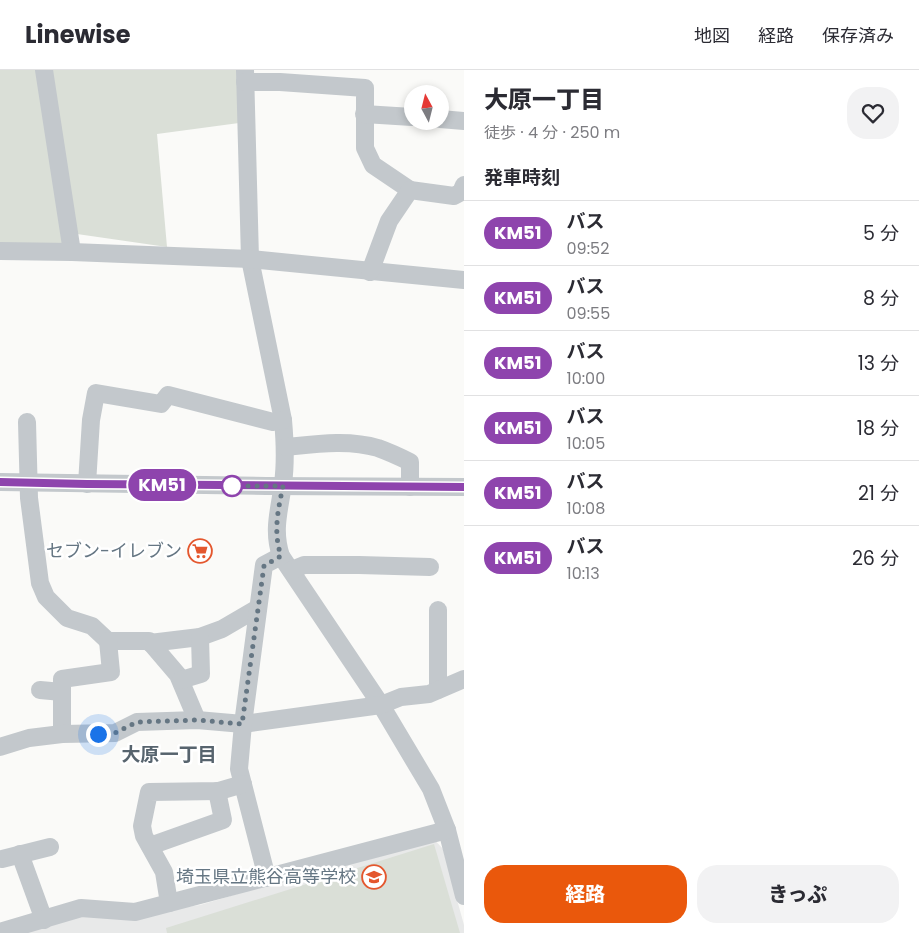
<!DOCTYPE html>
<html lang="ja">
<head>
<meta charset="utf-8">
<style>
  :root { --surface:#fff; --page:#f2f2f3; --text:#2b2b33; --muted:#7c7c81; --line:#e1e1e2; --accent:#ea580c }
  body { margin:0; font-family:Poppins,"Noto Sans JP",sans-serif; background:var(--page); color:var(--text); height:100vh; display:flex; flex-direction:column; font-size:19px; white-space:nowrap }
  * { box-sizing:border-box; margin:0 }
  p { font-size:16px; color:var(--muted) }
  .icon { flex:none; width:28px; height:28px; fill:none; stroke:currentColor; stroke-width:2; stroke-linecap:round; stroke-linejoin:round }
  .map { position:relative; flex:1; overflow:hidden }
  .drawer { display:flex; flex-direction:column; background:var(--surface); width:455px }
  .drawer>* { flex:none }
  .badge { padding:0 10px; border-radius:16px; font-size:18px; line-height:32px }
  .needle { width:32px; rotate:353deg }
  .tools { position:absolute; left:404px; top:15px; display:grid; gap:10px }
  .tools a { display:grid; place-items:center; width:45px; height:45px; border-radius:50%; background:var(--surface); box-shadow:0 2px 8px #0003; font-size:25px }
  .you { position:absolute; width:25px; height:25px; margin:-12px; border:4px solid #fff; border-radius:50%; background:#1a73e8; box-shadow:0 0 0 8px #1a73e833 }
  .map>.badge { position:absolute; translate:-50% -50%; box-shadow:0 0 0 2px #fff }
  h2 { padding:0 20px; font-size:19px; line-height:45px }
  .round { display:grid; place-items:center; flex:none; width:52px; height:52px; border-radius:20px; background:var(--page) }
  .head { display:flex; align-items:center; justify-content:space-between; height:85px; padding:0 20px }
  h1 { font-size:24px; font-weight:800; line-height:38px }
  .button { display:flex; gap:10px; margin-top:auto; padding:10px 20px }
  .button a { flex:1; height:58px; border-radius:20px; background:var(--accent); color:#fff; font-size:20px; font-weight:800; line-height:58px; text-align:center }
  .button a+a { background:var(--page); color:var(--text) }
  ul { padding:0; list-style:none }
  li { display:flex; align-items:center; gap:15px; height:65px; padding:0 20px; border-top:1px solid var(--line) }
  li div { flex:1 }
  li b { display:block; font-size:19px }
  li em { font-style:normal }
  li .badge { min-width:55px; font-weight:700; text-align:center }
  header { display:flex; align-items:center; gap:30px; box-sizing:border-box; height:70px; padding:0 25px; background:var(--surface); border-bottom:1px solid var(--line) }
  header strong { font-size:24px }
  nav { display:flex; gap:28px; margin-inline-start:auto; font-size:18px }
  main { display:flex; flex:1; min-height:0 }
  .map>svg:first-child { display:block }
</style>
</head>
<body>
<header>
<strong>Linewise</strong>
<nav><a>地図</a><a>経路</a><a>保存済み</a></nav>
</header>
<main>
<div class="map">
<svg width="464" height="863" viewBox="0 0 464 863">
  <rect width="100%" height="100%" fill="#fafaf8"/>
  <polygon fill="#e8e9e9" points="432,767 443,779 464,855 464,863 17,863 84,846 120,847 200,835"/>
  <g fill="#dadfd7">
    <polygon points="0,0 40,0 69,178 0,175"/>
    <polygon points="50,0 237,0 239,53 157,64 167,177 77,164"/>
    <polygon points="434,774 460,863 167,863 166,858"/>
  </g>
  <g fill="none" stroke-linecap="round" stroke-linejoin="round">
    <g stroke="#c3c8cc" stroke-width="18">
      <polyline points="44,0 72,182"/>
      <path d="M 245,0 L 250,189 L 283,350 C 285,372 286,392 283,413 C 280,439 272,459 281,486 L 381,635 L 431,719 L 447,760 L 464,826"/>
      <polyline points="245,12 280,12 365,18 365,78 373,95 410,120"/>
      <polyline points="364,44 412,47"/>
      <polyline points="440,49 464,51"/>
      <polyline points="0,181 72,182 250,189 464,210"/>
      <polyline points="370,202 389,151 410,120 454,126 461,122 464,115"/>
      <polyline points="27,352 29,428 40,513 46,527 67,548 92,556 108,571 149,571 178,605 197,650"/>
      <path d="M 286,377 C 315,374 349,369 378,378 C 389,382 400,387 410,392 L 410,417"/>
      <polyline points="0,412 266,416 464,417"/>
      <polyline points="87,414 91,350 96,323 161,334 168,325 273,352 283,350"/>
      <polyline points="292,500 304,495 359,495 430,497"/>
      <polyline points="438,540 438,620"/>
      <polyline points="150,573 200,567 222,559 258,538"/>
      <polyline points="181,610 201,604 200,567"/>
      <polyline points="40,620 62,622"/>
      <polyline points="62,664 62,609 111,602 108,571"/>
      <polyline points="0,677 29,668 62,664 115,663 137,652 197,650 243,654 381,635 401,627 429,624 464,609"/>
      <polyline points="150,776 223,750 217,721"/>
      <polyline points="20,784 44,850"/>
      <polyline points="2,789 50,777"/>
      <polyline points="267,808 239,699 243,654 264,495 281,486"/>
      <polyline points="169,833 164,802 144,766 142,756 149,722 219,721 243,714"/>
      <polyline points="0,862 81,838 135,842 447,760"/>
    </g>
  </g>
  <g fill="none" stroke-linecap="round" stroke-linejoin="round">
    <g stroke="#fff" stroke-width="11">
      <polyline id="line" points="0,412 87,414 464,417"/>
    </g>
    <use href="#line" stroke="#8e44ad" stroke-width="8"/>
    <path stroke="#657683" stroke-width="5" stroke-dasharray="0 9" d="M 98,664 L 115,663 L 137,652 L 197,650 L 242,654 L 264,496 L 281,486 C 273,462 278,440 283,416 L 229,416 L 232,416"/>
  </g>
  <defs>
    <g id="supermarket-ring" transform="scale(1.25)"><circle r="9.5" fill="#fff" stroke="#e4572e" stroke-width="1.5"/><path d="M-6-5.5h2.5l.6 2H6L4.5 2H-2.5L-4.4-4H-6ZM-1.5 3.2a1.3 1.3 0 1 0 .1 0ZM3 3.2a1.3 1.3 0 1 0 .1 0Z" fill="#e4572e"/></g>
    <g id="school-ring" transform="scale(1.25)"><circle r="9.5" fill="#fff" stroke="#e4572e" stroke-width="1.5"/><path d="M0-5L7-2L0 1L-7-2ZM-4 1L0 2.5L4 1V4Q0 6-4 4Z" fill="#e4572e"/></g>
  </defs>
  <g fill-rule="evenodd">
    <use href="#supermarket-ring" x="200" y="481"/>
    <use href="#school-ring" x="374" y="807"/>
  </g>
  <circle fill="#fff" stroke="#8e44ad" stroke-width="2.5" cx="232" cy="416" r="10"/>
  <g text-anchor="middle" stroke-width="5" stroke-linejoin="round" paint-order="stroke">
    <g font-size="18" fill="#657683" stroke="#fff" text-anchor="end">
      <text x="182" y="487">セブン-イレブン</text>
      <text x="356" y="813">埼玉県立熊谷高等学校</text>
    </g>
    <g font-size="19" font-weight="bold" fill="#57646e" stroke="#fff">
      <text x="169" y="691">大原一丁目</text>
    </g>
  </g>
</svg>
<div class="tools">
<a><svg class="needle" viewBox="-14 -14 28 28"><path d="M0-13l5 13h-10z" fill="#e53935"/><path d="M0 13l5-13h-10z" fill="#7c7c81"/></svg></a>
</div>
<div class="you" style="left:98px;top:664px"></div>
<b class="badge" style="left:162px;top:415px;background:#8e44ad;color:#fff">KM51</b>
</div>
<section class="drawer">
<div class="head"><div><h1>大原一丁目</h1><p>徒歩 · 4 分 · 250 m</p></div><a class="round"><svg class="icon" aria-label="heart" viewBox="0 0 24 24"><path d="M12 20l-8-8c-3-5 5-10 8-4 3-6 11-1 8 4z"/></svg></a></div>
<h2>発車時刻</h2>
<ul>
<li><span class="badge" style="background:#8e44ad;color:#fff">KM51</span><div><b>バス</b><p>09:52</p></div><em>5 分</em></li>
<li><span class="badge" style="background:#8e44ad;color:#fff">KM51</span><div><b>バス</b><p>09:55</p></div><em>8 分</em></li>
<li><span class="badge" style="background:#8e44ad;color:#fff">KM51</span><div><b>バス</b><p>10:00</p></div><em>13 分</em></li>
<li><span class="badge" style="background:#8e44ad;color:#fff">KM51</span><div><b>バス</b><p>10:05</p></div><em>18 分</em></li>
<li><span class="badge" style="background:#8e44ad;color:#fff">KM51</span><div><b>バス</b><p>10:08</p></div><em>21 分</em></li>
<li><span class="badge" style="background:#8e44ad;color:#fff">KM51</span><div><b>バス</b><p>10:13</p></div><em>26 分</em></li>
</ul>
<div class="button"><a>経路</a><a>きっぷ</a></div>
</section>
</main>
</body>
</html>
